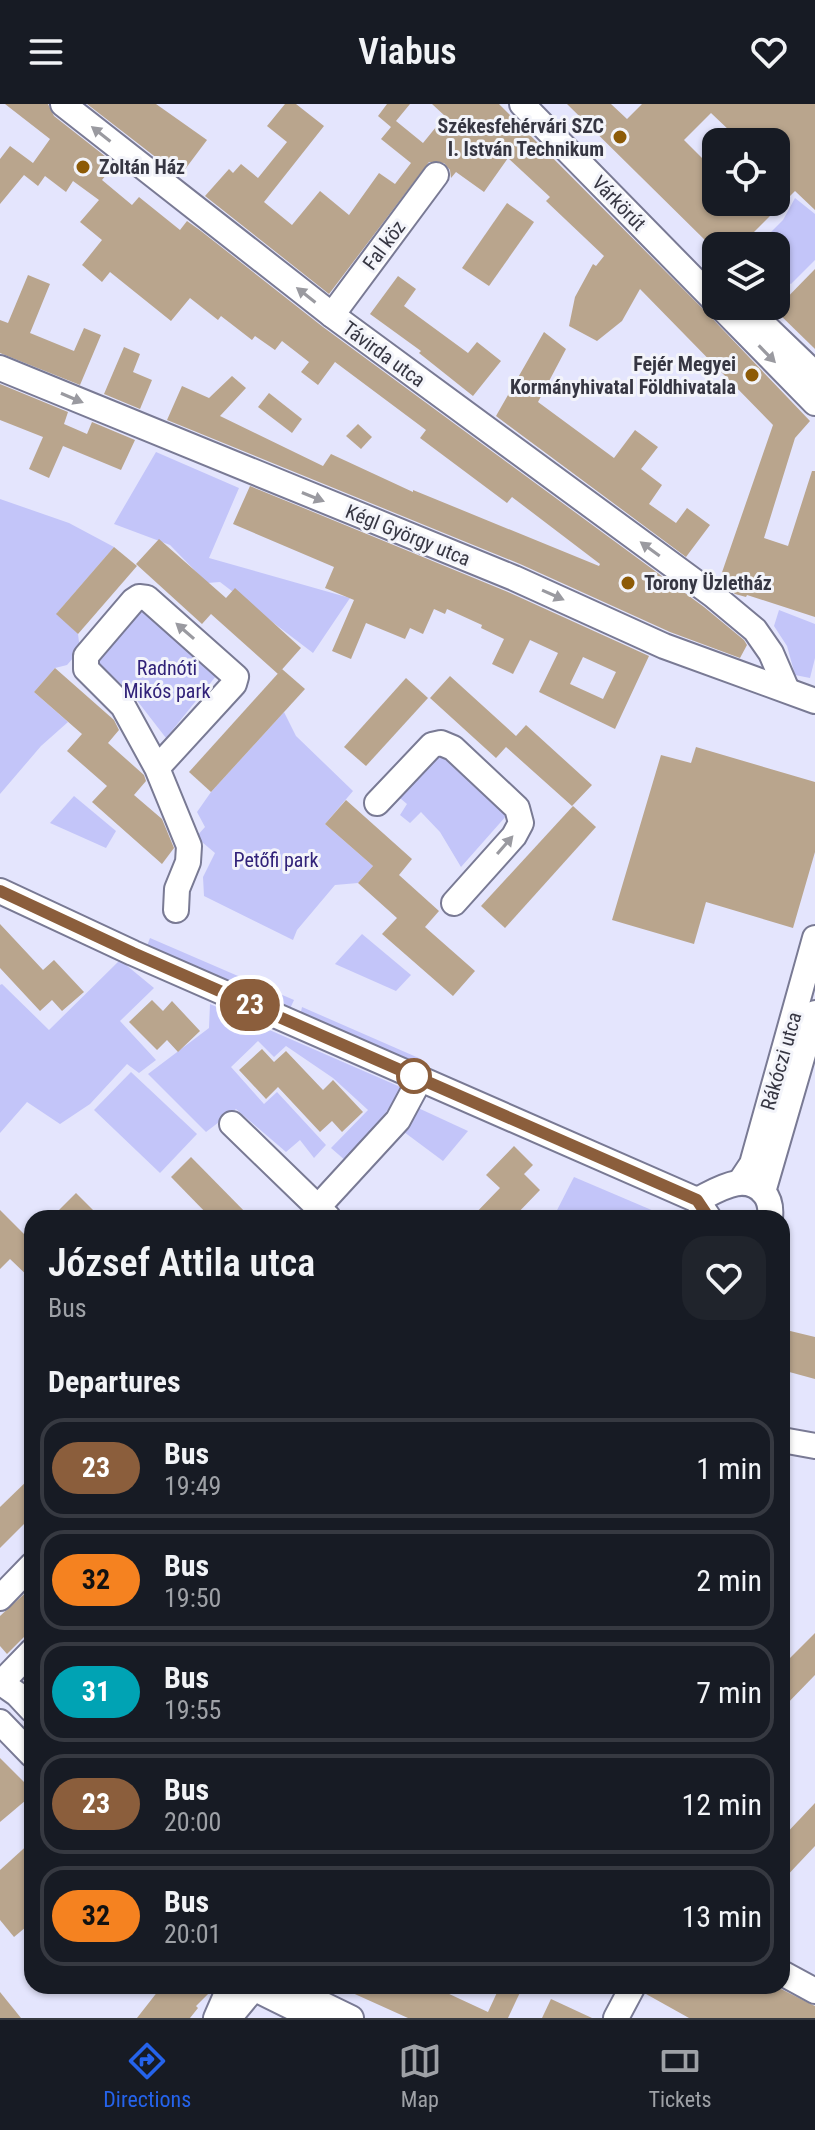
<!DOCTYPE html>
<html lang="en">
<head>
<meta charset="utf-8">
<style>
  :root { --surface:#171b24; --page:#20242c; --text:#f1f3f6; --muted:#9ea1a6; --line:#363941; --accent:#2563eb }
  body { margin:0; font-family:"Roboto Condensed",sans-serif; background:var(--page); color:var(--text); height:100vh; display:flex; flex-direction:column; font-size:30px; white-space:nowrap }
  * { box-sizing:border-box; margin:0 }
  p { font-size:26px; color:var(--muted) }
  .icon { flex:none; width:44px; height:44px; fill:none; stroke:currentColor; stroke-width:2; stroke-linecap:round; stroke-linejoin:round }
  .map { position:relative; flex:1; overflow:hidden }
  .panel { position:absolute; left:24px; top:1106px; width:766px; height:784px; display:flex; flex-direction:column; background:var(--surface); border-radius:24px; box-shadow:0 2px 6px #0004 }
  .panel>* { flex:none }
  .badge { padding:0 16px; border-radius:26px; font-size:28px; line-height:52px }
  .buttons { position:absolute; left:702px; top:24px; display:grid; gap:16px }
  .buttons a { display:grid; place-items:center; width:88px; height:88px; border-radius:16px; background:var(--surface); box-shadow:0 2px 6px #0004; font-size:40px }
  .map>.badge { position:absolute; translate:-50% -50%; box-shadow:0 0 0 4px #fff }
  h2 { padding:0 24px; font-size:30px; line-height:72px }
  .round { display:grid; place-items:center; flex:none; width:84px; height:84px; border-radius:24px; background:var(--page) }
  .headline { display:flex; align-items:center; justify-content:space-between; height:136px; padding:0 24px }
  h1 { font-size:38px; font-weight:600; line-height:60px }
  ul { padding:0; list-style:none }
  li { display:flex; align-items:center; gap:24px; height:100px; margin:0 16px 12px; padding:0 8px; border:4px solid var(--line); border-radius:24px }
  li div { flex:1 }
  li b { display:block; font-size:30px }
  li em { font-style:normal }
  li .badge { min-width:88px; font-weight:700; text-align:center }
  header { display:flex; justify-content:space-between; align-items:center; height:104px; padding:0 24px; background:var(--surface); font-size:36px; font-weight:600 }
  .menu { display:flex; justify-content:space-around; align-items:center; height:112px; border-top:2px solid var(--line); background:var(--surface); font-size:22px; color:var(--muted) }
  .menu a { display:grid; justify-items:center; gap:4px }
  .menu .selected { color:var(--accent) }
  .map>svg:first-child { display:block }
</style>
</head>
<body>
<header><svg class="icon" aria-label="menu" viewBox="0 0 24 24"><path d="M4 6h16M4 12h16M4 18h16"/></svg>Viabus<svg class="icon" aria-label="heart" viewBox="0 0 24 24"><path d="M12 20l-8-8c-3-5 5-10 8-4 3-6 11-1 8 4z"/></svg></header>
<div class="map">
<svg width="815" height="1914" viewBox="0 0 815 1914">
  <rect width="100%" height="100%" fill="#e4e5fd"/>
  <g fill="#c3c5f9">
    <polygon points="795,94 815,110 815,156 791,180 776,174 776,142 757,142 783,116"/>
    <polygon points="156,348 239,384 209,454 350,494 313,549 220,478 207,479 170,441 114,420"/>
    <polygon points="0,395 69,419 114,443 57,509 78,530 80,546 67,561 55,564 34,588 68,618 41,642 0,690"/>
    <polygon points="142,503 216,572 166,634 132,590 95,556"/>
    <polygon points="779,506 815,520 815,554 810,574 795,571 787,542 774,522"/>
    <polygon points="284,608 296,632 353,687 325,720 373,762 358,779 335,781 297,826 293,836 204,792 203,773 215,749 196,733 205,723 197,708 211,688"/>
    <polygon points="439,649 507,711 461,763 440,728 421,708 410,719 400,711 407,700 400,694"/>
    <polygon points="74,692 116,727 106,744 50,719"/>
    <polygon points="362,830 411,871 396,887 335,860"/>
    <polygon points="150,834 294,896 287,911 144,850"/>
    <polygon points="120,856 154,884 120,917 156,956 139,969 127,960 90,1000 60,1020 27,998 0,1029 0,881 2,880 49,926"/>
    <polygon points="210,900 405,985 346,1057 331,1044 368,1006 333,974 286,942 274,953 258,937 231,963 264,1000 277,988 326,1041 314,1054 300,1036 286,1048 236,1005 206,1028 148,970 209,924"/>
    <polygon points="302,903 421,955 413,967 299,917"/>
    <polygon points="131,968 197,1030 160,1069 94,1006"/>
    <polygon points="416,1003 468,1027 443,1057 400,1025"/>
    <polygon points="574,1073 668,1113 670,1114 553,1114"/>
  </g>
  <g fill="#b9a58d" fill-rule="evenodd">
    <polygon points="5,0 48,0 54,12 115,60 102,76 132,101 139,93 180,126 187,117 201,127 323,223 704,503 744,536 747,541 740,554 670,528 520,460 167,316 182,282 209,294 232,272 246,284 220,312 323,362 331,350 413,388 413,386 599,462 600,460 512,393 507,399 420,334 426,326 335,258 318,281 301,268 309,258 282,237 275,246 255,232 252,236 221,212 218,216 190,194 171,217 110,168 102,178 82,161 102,136 80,118 99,96 73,77 66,88 45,72 38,82 24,71 0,100 0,55 10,42 33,59 50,35"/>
    <polygon points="87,0 156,0 207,36 180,72"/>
    <polygon points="285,0 296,0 324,22 264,98 292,121 320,87 349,111 379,69 395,80 411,59 381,35 391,23 378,12 387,0 410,0 396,17 423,39 445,12 432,0 499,0 708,210 810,317 795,334 764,434 788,442 812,367 815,367 815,513 747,491 746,493 735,490 719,477 773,321 640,185 622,217 597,237 569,222 575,193 593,160 596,162 604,152 546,97 550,93 508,54 484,88 456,68 451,74 450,66 444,59 429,58 329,190 205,92 229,65 233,69 241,60 258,74 287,38 267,22"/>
    <path d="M 567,0 L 611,0 L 627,15 L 642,0 L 815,0 L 815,106 L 795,87 L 740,142 L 711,142 ZM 711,9 L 731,28 L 722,38 L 776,38 L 776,98 L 716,98 L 716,68 L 684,36 Z"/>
    <polygon points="507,99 534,118 489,182 462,164"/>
    <polygon points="815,165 815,245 775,206"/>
    <polygon points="28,171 50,180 30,229 74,247 84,224 101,231 80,281 0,249 0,216 8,219"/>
    <polygon points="398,172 416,185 404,202 468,249 477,238 501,257 473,292 419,249 421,247 370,210"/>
    <polygon points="544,228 566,245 538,298 614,354 635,326 658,343 641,365 662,381 649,400 676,419 687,404 710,421 686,453 496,312"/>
    <polygon points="124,243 140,250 133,268 152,276 140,305 104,290"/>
    <polygon points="0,280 68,308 64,320 87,330 92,318 135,336 121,366 63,342 49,374 29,365 43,333 0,316"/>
    <polygon points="269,289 302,315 292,329 258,303"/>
    <polygon points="358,320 372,333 361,345 346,332"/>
    <path d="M 250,382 L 508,488 L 649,552 L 615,625 L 539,588 L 558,549 L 530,536 L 513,570 L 492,560 L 504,535 L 481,524 L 482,521 L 447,505 L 445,510 L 434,505 L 423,530 L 410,524 L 405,535 L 366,519 L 351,555 L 332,547 L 354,496 L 325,484 L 334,463 L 233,420 ZM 583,553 L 616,568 L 603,595 L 570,580 Z"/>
    <polygon points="159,435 226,494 235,484 301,544 278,570 211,510 202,520 136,460"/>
    <polygon points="114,443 137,462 78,530 56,510"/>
    <polygon points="55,564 114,616 119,626 108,639 144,671 146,677 134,691 162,715 174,744 162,760 92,698 107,682 67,647 82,630 34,588"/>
    <polygon points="282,565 305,585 211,688 189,668"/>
    <polygon points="450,572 516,632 526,621 592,681 572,702 506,643 496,654 430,594"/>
    <polygon points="406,574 428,594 366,662 344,643"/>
    <polygon points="696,643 815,678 815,748 793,824 706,798 694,840 612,816 661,651 691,659"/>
    <polygon points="346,696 412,755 399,771 439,807 425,823 475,867 453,892 382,830 397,814 358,779 373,762 325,720"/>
    <polygon points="573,702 596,723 505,824 481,802"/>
    <polygon points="0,820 43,866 54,856 84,888 62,907 52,896 40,907 0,864"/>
    <polygon points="152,896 163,907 172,897 200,927 178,948 167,936 157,946 129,918"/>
    <polygon points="262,945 274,958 286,947 323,986 333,976 363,1008 342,1028 332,1017 320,1028 278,983 266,995 239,966"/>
    <polygon points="514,1042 533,1061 524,1070 540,1086 513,1114 471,1114 500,1084 486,1071"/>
    <polygon points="191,1053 251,1114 211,1114 171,1073"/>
    <polygon points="76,1089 101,1114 51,1114"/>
    <polygon points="0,1106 32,1138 32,1176 10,1155 0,1165"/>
    <polygon points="782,1225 815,1233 815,1275 782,1266"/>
    <polygon points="32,1372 32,1412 0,1444 0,1403"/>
    <polygon points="32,1483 32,1525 7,1550 0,1542 0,1512"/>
    <polygon points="815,1529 815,1571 782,1605 782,1562"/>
    <polygon points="0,1654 32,1686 32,1691 0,1718"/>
    <polygon points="815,1699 815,1742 782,1777 782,1734"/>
    <polygon points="32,1737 32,1818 14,1833 0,1816 0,1766"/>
    <polygon points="162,1882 202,1882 209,1889 196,1902 198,1904 190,1914 137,1914"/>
    <polygon points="337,1882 432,1882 488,1908 500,1882 523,1882 508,1914 408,1914"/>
    <polygon points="648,1882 775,1882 815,1902 815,1914 689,1914 646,1890"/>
    <polygon points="0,1888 21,1914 0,1914"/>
    <polygon points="551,1895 592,1914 542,1914"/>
  </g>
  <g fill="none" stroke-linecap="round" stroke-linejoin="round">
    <g stroke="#797a94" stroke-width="28">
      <g id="minor">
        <polyline points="63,0 332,211 713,491 755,526 771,549 787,586"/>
        <polyline points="522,0 716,198"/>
        <polyline points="720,202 815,299"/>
        <polyline points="744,202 815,270"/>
        <polyline points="332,211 436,71"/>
        <polyline points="0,264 514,474 664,542 815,597"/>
        <polyline points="157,664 234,580 236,573 147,494 139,493 133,497 86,552 86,565 123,602 157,664 189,742 188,758 177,785 176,806"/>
        <polyline points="377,699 432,641 441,639 453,644 517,704 521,719 514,732 454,799"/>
        <polyline points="0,787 133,849 697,1096 709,1114"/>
        <polyline points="232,1020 328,1113"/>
        <polyline points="740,1078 752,1060 815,834"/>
        <polyline points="763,1088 815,909"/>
        <path d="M 697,1096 C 718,1086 745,1067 764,1089 C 770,1096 771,1105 770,1114"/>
        <polyline points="318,1103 398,1016 420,975"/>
        <polyline points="782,1336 815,1342"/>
        <polyline points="0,1494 32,1461"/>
        <polyline points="0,1578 17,1590 32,1606"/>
        <polyline points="0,1580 32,1547"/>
        <polyline points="0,1618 32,1651"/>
        <polyline points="782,1869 815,1887"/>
        <polyline points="249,1882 310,1912 321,1914"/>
        <polyline points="295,1882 314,1896 351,1914"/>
        <polyline points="216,1914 230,1882"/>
        <polyline points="229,1914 254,1884"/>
        <polyline points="616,1914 633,1882"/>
      </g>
    </g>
    <use href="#minor" stroke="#fff" stroke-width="24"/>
  </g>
  <defs><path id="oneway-solid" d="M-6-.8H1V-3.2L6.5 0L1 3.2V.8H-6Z" transform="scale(2)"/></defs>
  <g fill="#9a9aa0">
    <use href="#oneway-solid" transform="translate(101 30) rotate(-142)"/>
    <use href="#oneway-solid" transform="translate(306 191) rotate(-142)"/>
    <use href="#oneway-solid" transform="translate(767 250) rotate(46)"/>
    <use href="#oneway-solid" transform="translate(72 294) rotate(23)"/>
    <use href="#oneway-solid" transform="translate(313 393) rotate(22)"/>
    <use href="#oneway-solid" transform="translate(650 445) rotate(-144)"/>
    <use href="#oneway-solid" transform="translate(553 491) rotate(24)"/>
    <use href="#oneway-solid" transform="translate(185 527) rotate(-139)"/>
    <use href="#oneway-solid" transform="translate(505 741) rotate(-49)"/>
  </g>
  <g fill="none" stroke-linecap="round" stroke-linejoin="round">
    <g stroke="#fff" stroke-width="18">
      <polyline id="line" points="0,787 133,849 697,1096 709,1114"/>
    </g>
    <use href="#line" stroke="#8b5e3c" stroke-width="12"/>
  </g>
  <g fill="#8d5b07" stroke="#f3f4fa" stroke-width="3">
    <circle cx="620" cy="33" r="8"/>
    <circle cx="83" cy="63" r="8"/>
    <circle cx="752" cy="271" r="8"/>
    <circle cx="628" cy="479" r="8"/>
  </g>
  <circle fill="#fff" stroke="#8b5e3c" stroke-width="4" cx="414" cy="972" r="16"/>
  <g text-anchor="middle" stroke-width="6" stroke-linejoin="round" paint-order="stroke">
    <g font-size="20" font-weight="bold" fill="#363642" stroke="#f3f4fa" text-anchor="end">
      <text x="604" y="29">Székesfehérvári SZC<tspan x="604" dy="23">I. István Technikum</tspan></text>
      <text x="99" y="70" text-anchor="start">Zoltán Ház</text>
      <text x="736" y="267">Fejér Megyei<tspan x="736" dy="23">Kormányhivatal Földhivatala</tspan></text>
      <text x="644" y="486" text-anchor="start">Torony Üzletház</text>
    </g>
    <g font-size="20" fill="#363642" stroke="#f3f4fa">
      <text transform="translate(619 99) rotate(46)" y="7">Várkörút</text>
      <text transform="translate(384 141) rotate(-53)" y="7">Fal köz</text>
      <text transform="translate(384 250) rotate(36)" y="7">Távirda utca</text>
      <text transform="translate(408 431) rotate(22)" y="7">Kégl György utca</text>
      <text transform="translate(781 957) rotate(-74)" y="7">Rákóczi utca</text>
    </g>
    <g font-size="20" fill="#312279" stroke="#f3f4fa">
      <text x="167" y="571">Radnóti<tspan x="167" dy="23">Mikós park</tspan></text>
      <text x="276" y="763">Petőfi park</text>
    </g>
  </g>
</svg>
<div class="buttons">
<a><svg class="icon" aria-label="locate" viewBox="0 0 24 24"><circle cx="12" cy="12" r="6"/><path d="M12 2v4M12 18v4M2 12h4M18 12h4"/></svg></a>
<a><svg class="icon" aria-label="layers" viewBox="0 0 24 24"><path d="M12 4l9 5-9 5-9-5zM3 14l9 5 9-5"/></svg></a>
</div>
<b class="badge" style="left:250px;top:901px;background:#8b5e3c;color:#fff">23</b>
<section class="panel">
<div class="headline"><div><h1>József Attila utca</h1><p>Bus</p></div><a class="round"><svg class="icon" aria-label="heart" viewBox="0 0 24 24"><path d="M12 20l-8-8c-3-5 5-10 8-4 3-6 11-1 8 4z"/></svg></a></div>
<h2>Departures</h2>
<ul>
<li><span class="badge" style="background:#8b5e3c;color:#fff">23</span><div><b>Bus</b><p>19:49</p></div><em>1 min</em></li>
<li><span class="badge" style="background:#f58220;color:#111">32</span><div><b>Bus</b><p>19:50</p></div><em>2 min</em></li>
<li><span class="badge" style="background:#00a3b4;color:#fff">31</span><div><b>Bus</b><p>19:55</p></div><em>7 min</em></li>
<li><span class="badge" style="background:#8b5e3c;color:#fff">23</span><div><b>Bus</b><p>20:00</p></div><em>12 min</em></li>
<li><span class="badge" style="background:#f58220;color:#111">32</span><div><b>Bus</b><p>20:01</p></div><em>13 min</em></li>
</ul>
</section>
</div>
<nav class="menu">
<a class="selected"><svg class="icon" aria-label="directions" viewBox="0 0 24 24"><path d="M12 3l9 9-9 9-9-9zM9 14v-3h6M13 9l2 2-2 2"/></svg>Directions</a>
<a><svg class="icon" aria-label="map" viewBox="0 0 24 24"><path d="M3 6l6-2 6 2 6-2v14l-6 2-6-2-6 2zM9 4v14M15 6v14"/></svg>Map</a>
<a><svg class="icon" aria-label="tickets" viewBox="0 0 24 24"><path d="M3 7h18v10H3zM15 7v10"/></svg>Tickets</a>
</nav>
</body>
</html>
